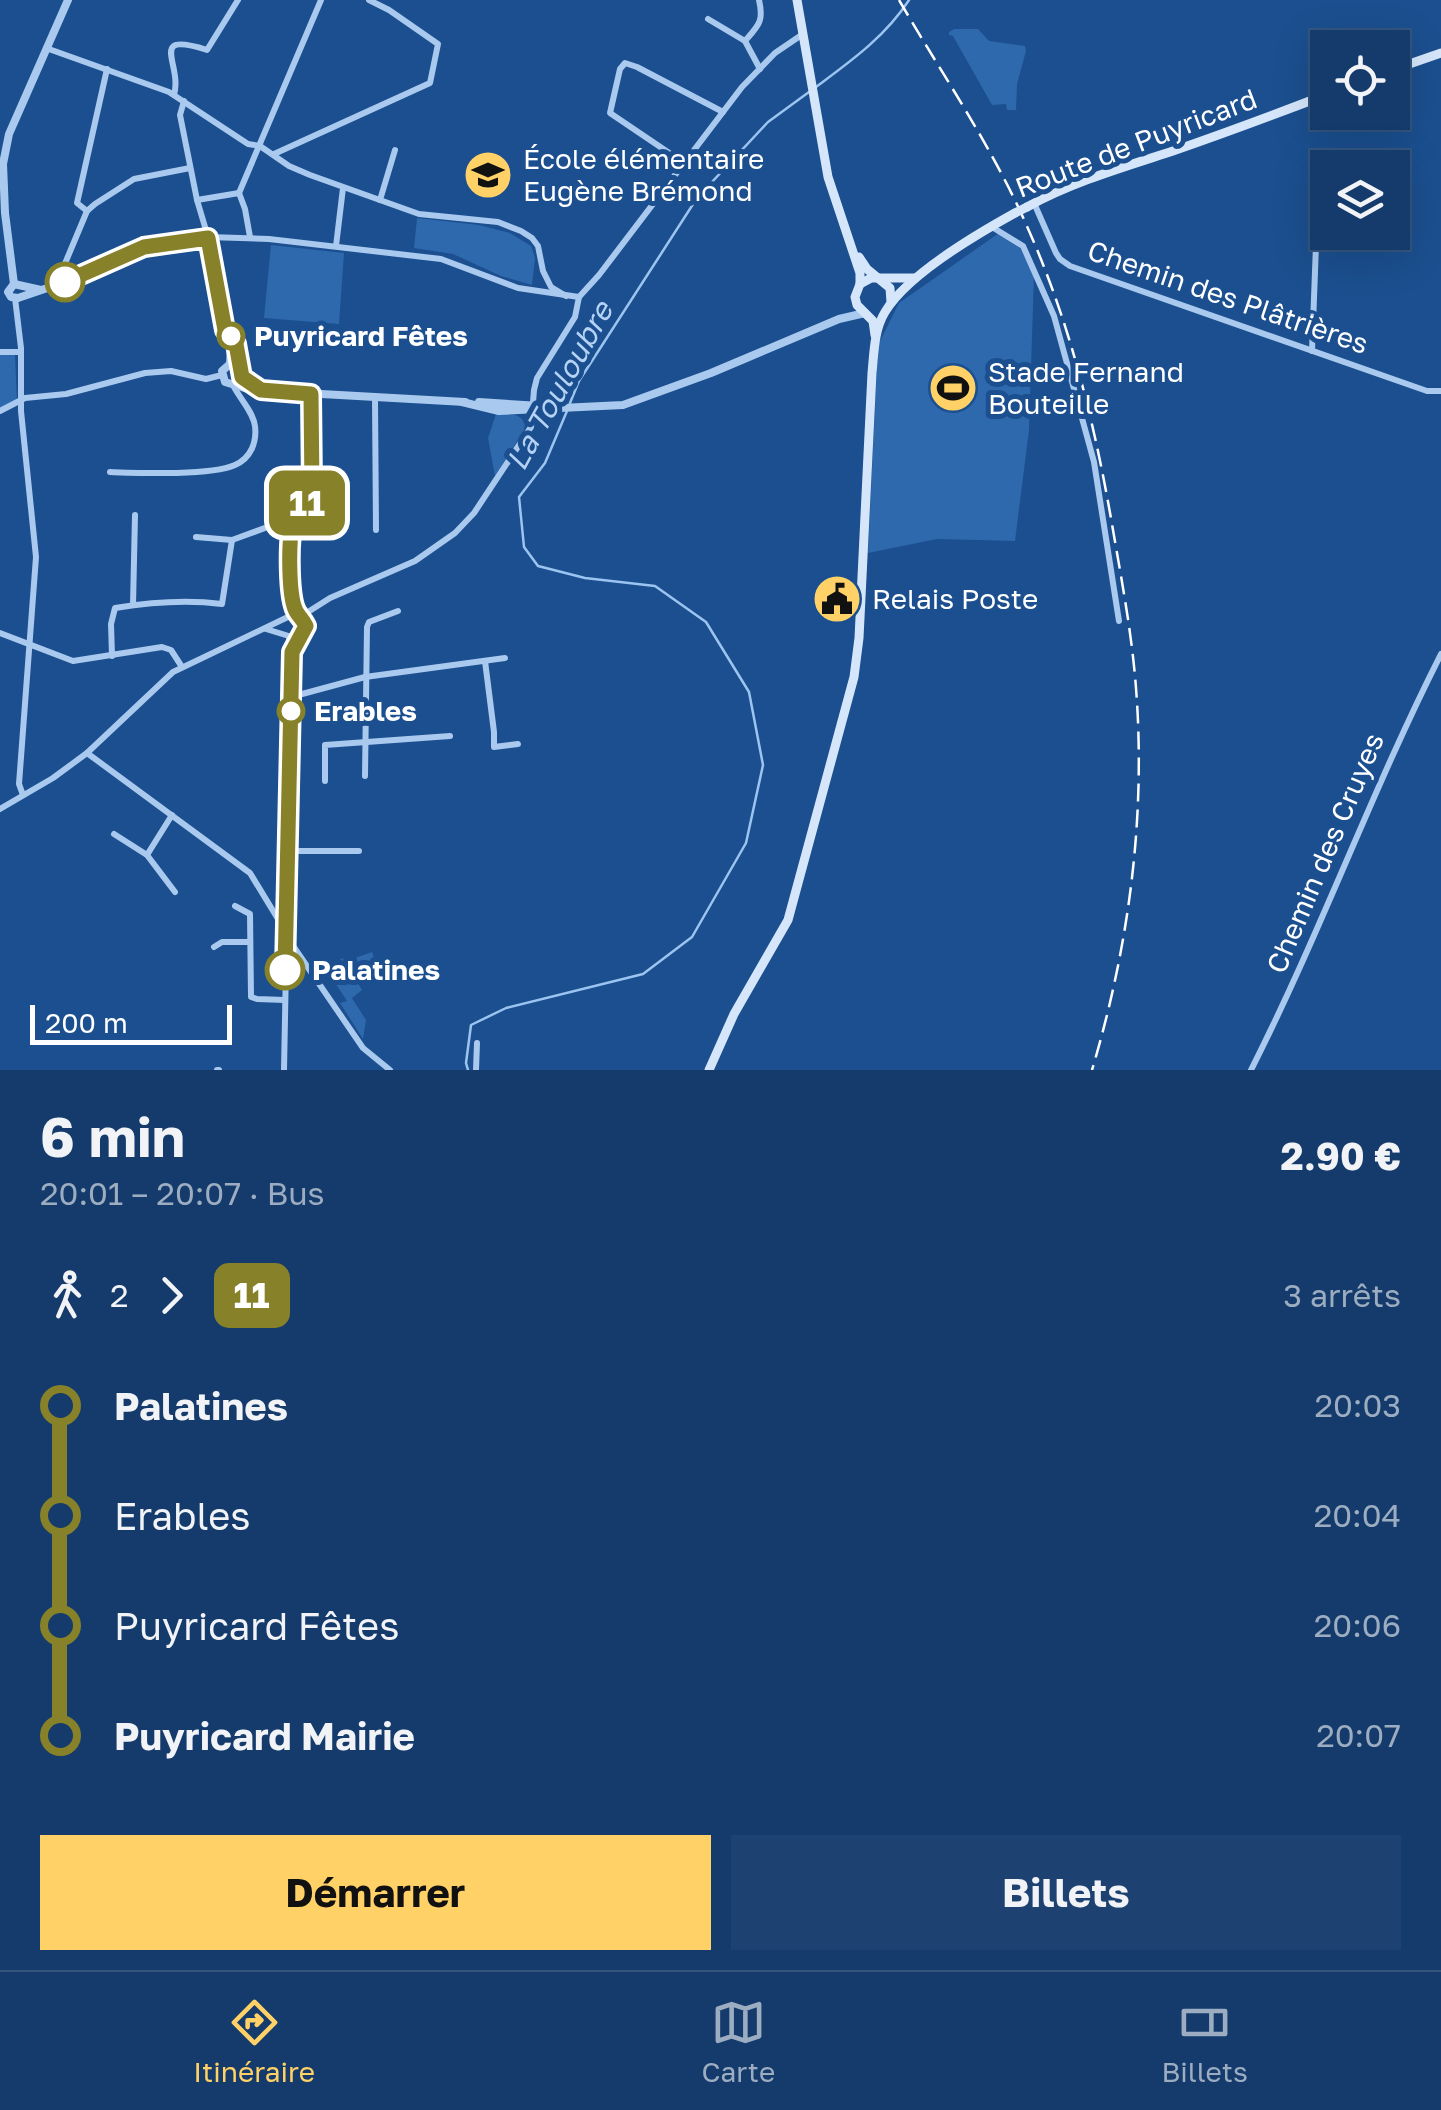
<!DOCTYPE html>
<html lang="fr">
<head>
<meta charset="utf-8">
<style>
  :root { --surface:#143b6b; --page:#1d4271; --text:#f1f3f6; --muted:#9dadc1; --line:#33557e; --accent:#ffd166 }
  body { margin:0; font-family:"Golos Text",sans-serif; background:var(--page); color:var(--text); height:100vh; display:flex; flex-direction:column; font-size:38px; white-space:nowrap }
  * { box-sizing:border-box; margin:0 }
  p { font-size:32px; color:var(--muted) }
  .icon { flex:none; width:55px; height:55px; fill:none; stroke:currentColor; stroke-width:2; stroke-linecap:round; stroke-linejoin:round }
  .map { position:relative; height:1070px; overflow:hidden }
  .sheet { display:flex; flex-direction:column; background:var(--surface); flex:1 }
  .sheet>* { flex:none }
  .badge { padding:0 20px; border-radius:15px; font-size:35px; line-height:65px }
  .controls { position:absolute; left:1310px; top:30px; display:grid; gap:20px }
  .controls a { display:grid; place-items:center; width:100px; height:100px; border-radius:0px; background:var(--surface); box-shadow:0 10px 40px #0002,0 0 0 2px var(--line); font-size:50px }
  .scale { position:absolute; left:30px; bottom:25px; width:202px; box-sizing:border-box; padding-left:10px; border:5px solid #fff; border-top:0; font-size:28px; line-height:35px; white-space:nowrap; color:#fff; -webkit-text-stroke:8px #1b4f8f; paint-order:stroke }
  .map>.badge { position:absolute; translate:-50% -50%; box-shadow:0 0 0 5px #fff }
  .legs { display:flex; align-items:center; gap:15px; height:110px; padding:0 40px; font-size:32px }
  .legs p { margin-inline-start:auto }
  .overview { display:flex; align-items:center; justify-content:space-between; height:170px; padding:0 40px }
  h1 { font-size:55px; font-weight:700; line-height:75px }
  .button { display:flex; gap:20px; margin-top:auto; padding:20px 40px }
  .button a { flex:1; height:115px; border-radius:0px; background:var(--accent); color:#111; font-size:40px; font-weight:700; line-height:115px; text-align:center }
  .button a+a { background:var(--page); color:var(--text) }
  ul { padding:0 40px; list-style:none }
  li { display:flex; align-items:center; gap:35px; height:110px; font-size:38px }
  li i { display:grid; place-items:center; width:15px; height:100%; margin:0 12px; background:currentColor }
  li i::after { content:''; width:25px; height:25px; margin:-12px; border:8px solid; border-radius:50%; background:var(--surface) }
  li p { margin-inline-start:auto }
  li:first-child i { background:linear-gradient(#0000 50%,currentColor 0) }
  li:last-child i { background:linear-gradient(currentColor 50%,#0000 0) }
  .tabs { display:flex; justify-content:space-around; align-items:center; height:140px; border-top:2px solid var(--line); background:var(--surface); font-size:28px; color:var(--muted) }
  .tabs a { display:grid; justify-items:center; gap:5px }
  .tabs .selected { color:var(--accent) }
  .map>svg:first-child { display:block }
</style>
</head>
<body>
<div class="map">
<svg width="1441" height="1070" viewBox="0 0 1441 1070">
  <rect width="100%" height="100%" fill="#1b4f8f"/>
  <g fill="#2e69ad">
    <polygon points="954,29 978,29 989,41 1025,46 1026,51 1017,84 1016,110 1007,110 1006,104 992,105 953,36 949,35 949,32"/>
    <polygon points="417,218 479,225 510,233 531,246 535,258 532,285 501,276 453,254 414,248"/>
    <polygon points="999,233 1018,244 1034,275 1029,430 1015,541 937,539 868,553 878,345 899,303"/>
    <polygon points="271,245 344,253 339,324 264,318"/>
    <polygon points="0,355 15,355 17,403 0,408"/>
    <path d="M 496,414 C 508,414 519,412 525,423 L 524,430 L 495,476 L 488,438 Z"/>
    <polygon points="372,952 377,966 353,975 362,990 352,998 366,1020 363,1039 340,1003 347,1001 324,966 344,958 346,961"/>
  </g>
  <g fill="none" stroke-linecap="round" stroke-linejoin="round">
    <g stroke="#9cc4f0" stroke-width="2.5">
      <path d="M 816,87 C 851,61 885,37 909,0"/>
      <polyline points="570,403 579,381 697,198 768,122 809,92"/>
      <polyline points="468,1070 466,1063 471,1025 506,1008 643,974 692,937 746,843 763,765 749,692 706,622 655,586 585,578 538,566 524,547 519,497 545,463 567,411"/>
    </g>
    <g stroke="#a9c9ee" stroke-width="6">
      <polyline points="708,19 745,41 760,69"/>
      <path d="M 745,41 C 759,25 764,21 759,0"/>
      <polyline points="46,48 169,92 248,144 260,146 289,166 310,175 419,214 498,222 521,231 532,238 538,246 543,271 551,287 566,296"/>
      <path d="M 174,95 C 183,64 146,31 207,50 L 238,0"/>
      <polyline points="184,101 180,115 197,200 208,237 269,239 441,259 518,288 579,297"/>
      <polyline points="274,154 430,83 438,44 389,10 369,0"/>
      <polyline points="684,163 610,113 620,69 625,63 637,67 723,112"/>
      <polyline points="239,193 321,0"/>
      <polyline points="239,193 245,209 250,237"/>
      <polyline points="197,200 239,193"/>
      <polyline points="380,200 395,150"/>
      <polyline points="1034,203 1056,253 1060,259 1070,266 1427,391 1441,391"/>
      <polyline points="87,211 77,203 107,69"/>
      <polyline points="992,227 1023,246 1054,316 1094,462 1119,621"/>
      <polyline points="336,246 343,188"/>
      <polyline points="56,285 87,211 95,204 134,179 190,168"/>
      <polyline points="15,298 21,348 21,411 36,557 19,784 23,795"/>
      <polyline points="1312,351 1316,245"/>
      <polyline points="0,352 21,352"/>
      <polyline points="375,398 376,530"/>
      <polyline points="0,411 25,398 66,394 145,373 171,371 206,379 222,375"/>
      <path d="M 110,472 C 139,473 210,476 235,465 C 251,458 257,442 255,426 C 253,411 239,398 233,385"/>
      <polyline points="196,537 232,540 284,521 294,521"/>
      <polyline points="133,605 135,515"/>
      <path d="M 290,616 C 296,589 286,561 291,534 C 294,517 307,506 312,490 L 311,394"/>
      <polyline points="300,617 330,598 415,561 455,533 474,513 531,427 534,390 537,378 575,317 579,297 599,275 742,87 775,53 803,34"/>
      <polyline points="266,629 292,637"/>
      <polyline points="0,633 73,661 162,647 171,650 182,667"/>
      <polyline points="292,651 298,637 306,629 307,619"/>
      <path d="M 112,656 L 111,624 L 115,608 C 151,602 185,599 222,604 L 232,540"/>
      <polyline points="485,661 494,732 494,747 518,744"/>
      <polyline points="291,697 365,677 505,658"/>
      <polyline points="87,753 250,873 278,919 287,925"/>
      <polyline points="365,776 367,627 369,622 398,611"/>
      <polyline points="325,781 325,745 450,736"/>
      <polyline points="0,809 53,778 87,753 173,672 290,616 297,616 305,622"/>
      <polyline points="114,834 147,855 175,892"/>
      <polyline points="289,851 359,851"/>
      <polyline points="147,855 172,815"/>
      <polyline points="235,906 250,914 251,997 257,999 285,1000"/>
      <polyline points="287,937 363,1048 390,1070"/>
      <polyline points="214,947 222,942 250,942"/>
      <polyline points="217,1070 219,1070"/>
      <polyline points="284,1070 292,656 289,637"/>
      <polyline points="476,1070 477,1043"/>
      <path d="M 1251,1070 C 1320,934 1372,790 1441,654"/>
    </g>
    <g stroke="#a9c9ee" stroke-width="8">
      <polyline points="14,284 5,213 3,164 9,134 68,0"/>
      <polyline points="41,290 14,284 8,292 11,297 18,298 65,282 127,252 144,247 208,237 223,321 231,346 230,364"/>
      <polyline points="232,337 237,344 242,374 236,384"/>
      <polyline points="230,364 222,371 225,382 251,390 465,402"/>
      <polyline points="462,402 499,411 623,405 711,373 839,319 865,313"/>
      <polyline points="479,402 540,406"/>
    </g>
    <g stroke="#d6e6fa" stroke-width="9">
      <polyline points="797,0 828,177 860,273 860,284 855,297 857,305 873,321 875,335"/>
      <polyline points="1392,70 1441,53"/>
      <path d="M 1027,207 C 1072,182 1124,167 1173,151 C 1225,133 1276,114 1328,94"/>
      <polyline points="859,257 867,269 890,288 891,302"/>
      <polyline points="860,284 871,278 915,278"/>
      <path d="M 709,1070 L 734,1014 L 788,920 L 854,677 L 859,638 L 872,373 C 874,353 874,330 885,312 C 907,275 977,234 1015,213"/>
    </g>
    <path stroke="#fff" stroke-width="2.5" stroke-dasharray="18 8" stroke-linecap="butt" d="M 899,0 C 942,74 991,145 1026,224 C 1070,322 1095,424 1113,530 C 1122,582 1132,635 1136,688 C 1146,817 1129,946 1092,1070"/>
    <polyline stroke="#d6e6fa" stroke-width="9" points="1015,213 1027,207"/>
  </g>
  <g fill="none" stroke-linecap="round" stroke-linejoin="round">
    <g stroke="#fff" stroke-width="22">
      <path id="line-1" d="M 65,282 L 144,247 L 208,238 L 225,330 L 236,344 L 242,377 L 261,390 L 311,394 L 312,490 C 308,503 298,512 293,525 C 288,540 289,590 294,606 C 296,615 302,617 306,626 L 292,652 L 285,970"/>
    </g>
    <use href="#line-1" stroke="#87812a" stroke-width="15"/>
  </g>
  <defs>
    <g id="school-disc" transform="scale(2.5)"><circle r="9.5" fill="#ffd166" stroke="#1b4f8f"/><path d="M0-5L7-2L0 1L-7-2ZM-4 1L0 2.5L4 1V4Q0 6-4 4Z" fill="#111"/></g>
    <g id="stadium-disc" transform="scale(2.5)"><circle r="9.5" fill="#ffd166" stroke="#1b4f8f"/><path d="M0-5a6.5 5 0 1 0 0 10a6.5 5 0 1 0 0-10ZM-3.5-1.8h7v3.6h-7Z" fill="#111"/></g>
    <g id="civic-disc" transform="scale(2.5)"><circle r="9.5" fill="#ffd166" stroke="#1b4f8f"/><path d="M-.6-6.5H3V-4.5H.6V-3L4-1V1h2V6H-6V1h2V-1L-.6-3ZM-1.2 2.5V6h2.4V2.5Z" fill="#111"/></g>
  </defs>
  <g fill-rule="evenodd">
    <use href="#school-disc" x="488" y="175"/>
    <use href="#stadium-disc" x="953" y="388"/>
    <use href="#civic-disc" x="837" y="599"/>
  </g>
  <g fill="#fff" stroke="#87812a" stroke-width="5">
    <circle cx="65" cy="282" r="18"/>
    <circle cx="231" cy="336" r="12"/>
    <circle cx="291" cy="711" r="12"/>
    <circle cx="285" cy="970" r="18"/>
  </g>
  <g text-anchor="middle" stroke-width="10" stroke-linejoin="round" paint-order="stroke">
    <g font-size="28" fill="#fff" stroke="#1b4f8f">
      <text transform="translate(1136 143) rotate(-21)" y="10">Route de Puyricard</text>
      <text transform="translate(1228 297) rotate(19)" y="10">Chemin des Plâtrières</text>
      <text transform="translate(1325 853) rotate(-67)" y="10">Chemin des Cruyes</text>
    </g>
    <g font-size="28" fill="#fff" stroke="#1b4f8f" text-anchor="start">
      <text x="523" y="169">École élémentaire<tspan x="523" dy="32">Eugène Brémond</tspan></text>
      <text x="988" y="382">Stade Fernand<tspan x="988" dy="32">Bouteille</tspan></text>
      <text x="872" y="609">Relais Poste</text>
    </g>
    <g font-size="28" font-weight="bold" fill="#fff" stroke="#1b4f8f" text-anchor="start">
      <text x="254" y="346">Puyricard Fêtes</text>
      <text x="314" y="721">Erables</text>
      <text x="312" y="980">Palatines</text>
    </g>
    <g font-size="30" font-style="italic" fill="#b5d3f5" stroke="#1b4f8f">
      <text transform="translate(560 386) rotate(-61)" y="10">La Touloubre</text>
    </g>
  </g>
</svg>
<div class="controls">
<a><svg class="icon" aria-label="locate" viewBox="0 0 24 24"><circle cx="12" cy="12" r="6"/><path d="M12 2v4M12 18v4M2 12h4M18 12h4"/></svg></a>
<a><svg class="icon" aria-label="layers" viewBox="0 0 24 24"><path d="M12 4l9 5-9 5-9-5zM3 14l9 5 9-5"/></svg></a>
</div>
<div class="scale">200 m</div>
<b class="badge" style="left:307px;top:503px;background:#87812a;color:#fff">11</b>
</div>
<section class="sheet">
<div class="overview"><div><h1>6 min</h1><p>20:01 – 20:07 · Bus</p></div><b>2.90 €</b></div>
<div class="legs"><svg class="icon" aria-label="walk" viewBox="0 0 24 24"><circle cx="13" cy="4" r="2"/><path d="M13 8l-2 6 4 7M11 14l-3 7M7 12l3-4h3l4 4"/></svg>2<svg class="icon" aria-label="forward" viewBox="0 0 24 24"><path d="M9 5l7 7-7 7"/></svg><b class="badge" style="background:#87812a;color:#fff">11</b><p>3 arrêts</p></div>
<ul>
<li><i style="color:#87812a"></i><b>Palatines</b><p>20:03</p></li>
<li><i style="color:#87812a"></i><span>Erables</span><p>20:04</p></li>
<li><i style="color:#87812a"></i><span>Puyricard Fêtes</span><p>20:06</p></li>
<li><i style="color:#87812a"></i><b>Puyricard Mairie</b><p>20:07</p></li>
</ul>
<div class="button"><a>Démarrer</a><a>Billets</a></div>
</section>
<nav class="tabs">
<a class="selected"><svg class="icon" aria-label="directions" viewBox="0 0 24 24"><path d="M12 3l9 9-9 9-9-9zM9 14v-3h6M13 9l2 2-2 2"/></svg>Itinéraire</a>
<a><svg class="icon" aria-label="map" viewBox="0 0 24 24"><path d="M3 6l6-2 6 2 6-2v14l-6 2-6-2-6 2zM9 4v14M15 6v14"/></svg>Carte</a>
<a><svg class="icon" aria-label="tickets" viewBox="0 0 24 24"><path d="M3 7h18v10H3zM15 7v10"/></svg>Billets</a>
</nav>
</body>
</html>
